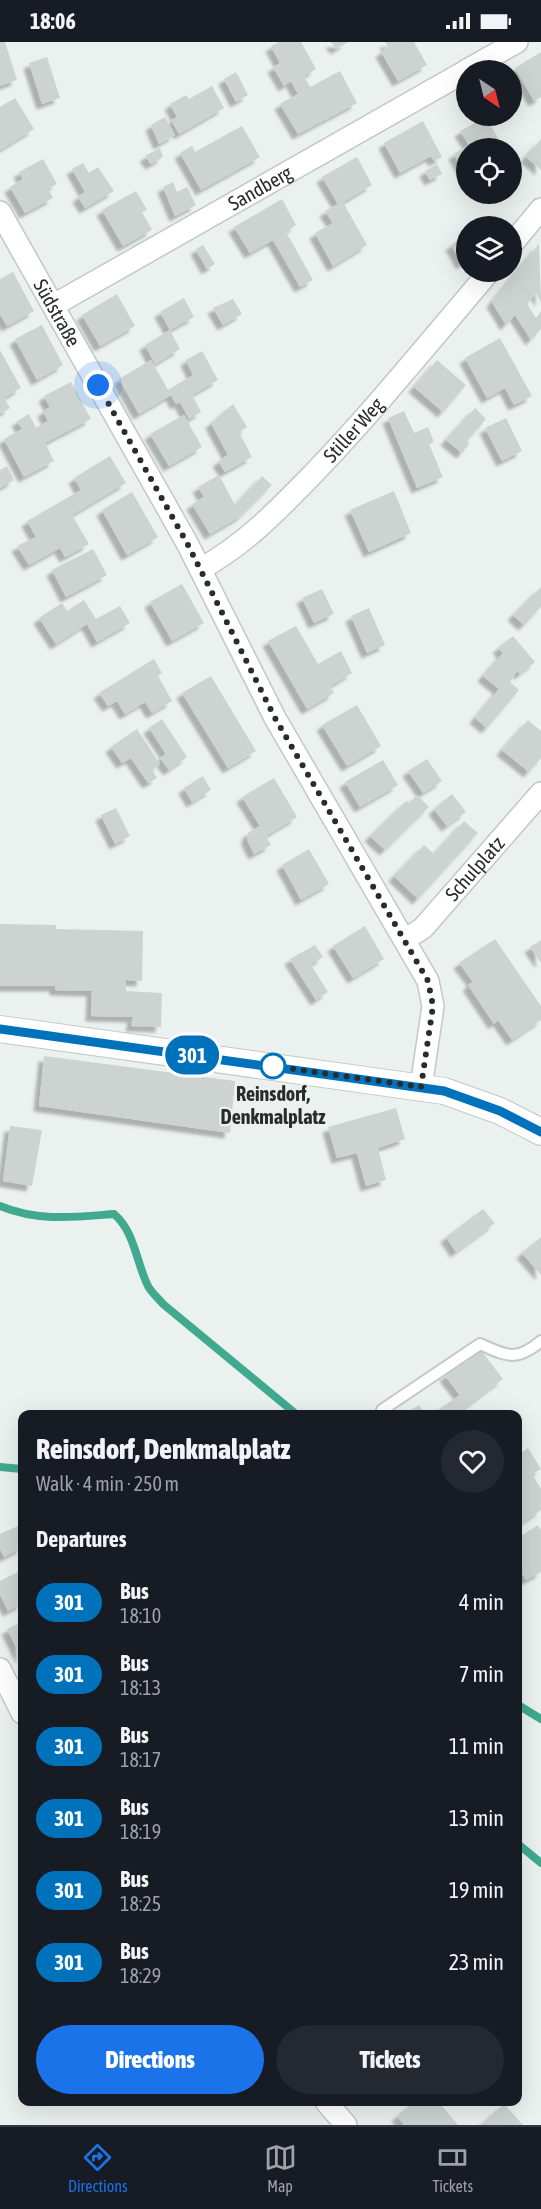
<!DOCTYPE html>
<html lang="en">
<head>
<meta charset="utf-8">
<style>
  :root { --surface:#171b24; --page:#242831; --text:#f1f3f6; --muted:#9ea1a6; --line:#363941; --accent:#1a73e8 }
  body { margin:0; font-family:"Asap Condensed",sans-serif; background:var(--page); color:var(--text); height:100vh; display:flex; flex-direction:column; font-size:22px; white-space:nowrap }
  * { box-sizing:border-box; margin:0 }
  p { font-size:20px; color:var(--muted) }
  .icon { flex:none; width:33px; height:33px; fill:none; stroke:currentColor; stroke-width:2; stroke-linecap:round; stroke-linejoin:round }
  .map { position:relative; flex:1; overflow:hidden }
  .side { position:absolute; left:18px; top:1368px; width:504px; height:696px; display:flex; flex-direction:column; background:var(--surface); border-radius:12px; box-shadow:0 6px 24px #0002 }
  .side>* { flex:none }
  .badge { padding:0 12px; border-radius:20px; font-size:21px; line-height:39px }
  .needle { width:39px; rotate:145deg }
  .tools { position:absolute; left:456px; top:18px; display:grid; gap:12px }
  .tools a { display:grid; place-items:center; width:66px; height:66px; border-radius:50%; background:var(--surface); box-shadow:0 6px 24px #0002; font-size:30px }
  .you { position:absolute; width:30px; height:30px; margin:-15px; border:4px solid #fff; border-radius:50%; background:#1a73e8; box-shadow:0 0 0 9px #1a73e833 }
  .map>.badge { position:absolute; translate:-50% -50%; box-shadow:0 0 0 3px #fff }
  h2 { padding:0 18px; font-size:22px; line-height:54px }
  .round { display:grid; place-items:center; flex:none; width:63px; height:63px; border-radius:32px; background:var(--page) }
  .headline { display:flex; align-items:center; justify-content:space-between; height:102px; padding:0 18px }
  h1 { font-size:28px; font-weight:800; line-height:45px }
  .button { display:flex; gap:12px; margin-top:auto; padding:12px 18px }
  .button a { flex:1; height:69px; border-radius:36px; background:var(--accent); color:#fff; font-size:24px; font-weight:800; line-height:69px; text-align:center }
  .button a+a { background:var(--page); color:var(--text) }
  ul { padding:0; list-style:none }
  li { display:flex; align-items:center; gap:18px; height:72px; padding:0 18px }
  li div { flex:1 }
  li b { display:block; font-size:22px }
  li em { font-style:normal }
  li .badge { min-width:66px; font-weight:700; text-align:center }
  .status { display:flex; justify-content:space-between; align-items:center; height:42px; padding:0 30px; background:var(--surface); direction:ltr }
  .status svg { height:16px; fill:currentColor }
  .tab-bar { display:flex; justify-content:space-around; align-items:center; height:84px; border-top:2px solid var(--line); background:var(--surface); font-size:16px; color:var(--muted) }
  .tab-bar a { display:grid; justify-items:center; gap:3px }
  .tab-bar .current { color:var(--accent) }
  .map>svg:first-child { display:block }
</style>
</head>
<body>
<div class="status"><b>18:06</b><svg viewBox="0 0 49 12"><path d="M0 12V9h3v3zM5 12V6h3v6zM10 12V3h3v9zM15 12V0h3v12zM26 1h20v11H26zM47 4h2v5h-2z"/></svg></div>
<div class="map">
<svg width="541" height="2083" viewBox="0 0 541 2083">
  <defs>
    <filter id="shadow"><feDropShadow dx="-5.5" dy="5.5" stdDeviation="1.5" flood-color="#0004"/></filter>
  </defs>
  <rect width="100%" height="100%" fill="#ebf1ef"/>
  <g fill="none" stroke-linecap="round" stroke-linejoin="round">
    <g stroke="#40a990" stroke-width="8">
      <path d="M 0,1164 C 38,1180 75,1175 114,1172 C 135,1190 136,1220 148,1244 C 151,1250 158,1256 163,1262 L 296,1372"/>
      <polyline points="0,1425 22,1427"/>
      <polyline points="518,1663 541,1677"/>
      <polyline points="518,1802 541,1821"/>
    </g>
  </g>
  <g fill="#cdd3d1" filter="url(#shadow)">
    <polygon points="0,0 5,0 17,38 0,44"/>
    <polygon points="279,0 301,0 316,27 304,34 310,45 340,29 357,61 298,92 280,62 298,52 291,39 284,44 273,25 280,21 271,4"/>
    <polygon points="331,0 348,0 336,7"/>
    <polygon points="385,0 414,0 427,23 398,39 381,10 388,5"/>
    <polygon points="541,10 541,55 534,59 515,26"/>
    <polygon points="47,15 60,56 42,62 29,21"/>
    <polygon points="236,30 248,53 236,60 224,37"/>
    <polygon points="212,44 224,66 179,92 171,78 177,75 170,62 186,53 189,57"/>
    <polygon points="15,56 34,87 0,108 0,65"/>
    <polygon points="165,75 175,93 159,102 151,83"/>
    <polygon points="486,75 503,105 466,106 466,126 463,128 454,112 469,103 460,89"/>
    <polygon points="423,79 442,115 434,119 431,114 400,131 384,101"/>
    <polygon points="242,84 260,115 201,148 180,111 192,104 195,110"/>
    <polygon points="541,97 541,128 526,115"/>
    <polygon points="160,106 163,115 151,122 145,114"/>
    <polygon points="357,115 372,143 343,160 367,203 333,224 315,191 333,181 325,169 338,162 322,135"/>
    <polygon points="43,117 57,142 48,147 53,156 25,171 10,145 23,137 19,130"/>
    <polygon points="83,121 89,131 98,125 114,149 85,166 78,155 85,150 72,127"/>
    <polygon points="437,122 442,132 430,138 425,129"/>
    <polygon points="173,140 177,150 187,145 196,163 175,174 163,145"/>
    <polygon points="136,149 147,168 142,170 152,188 123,204 102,168"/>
    <polygon points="282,157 296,183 286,190 313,238 300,245 273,198 250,211 234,185"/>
    <polygon points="466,193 466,219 462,222 451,203"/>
    <polygon points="539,202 541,260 536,251 527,262 536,276 541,269 541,287 531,298 515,273 506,283 492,260"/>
    <polygon points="203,203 215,222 207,227 196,207"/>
    <polygon points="13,230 34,269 7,284 0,272 0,237"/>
    <polygon points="117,252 135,284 100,304 82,273"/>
    <polygon points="184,256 194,275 170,288 160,270"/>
    <polygon points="233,257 242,272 223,283 213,266"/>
    <polygon points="42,283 63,323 37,338 15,297"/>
    <polygon points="170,288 180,307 155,322 145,303"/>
    <polygon points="500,296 532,354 514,363 505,346 487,356 465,316"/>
    <polygon points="0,308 21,346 4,356 10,366 0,372"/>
    <polygon points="202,309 218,338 192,353 201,370 189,377 180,360 176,362 171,353 139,372 119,337 151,318 168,348 193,333 186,318"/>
    <polygon points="437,318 466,343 443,370 414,345"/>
    <polygon points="71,340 91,377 45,401 54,419 24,435 4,397 22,387 17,379 29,372 36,386 48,379 43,369 50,365 44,354"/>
    <polygon points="233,362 247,385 239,390 252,415 225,430 218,419 228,413 211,381"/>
    <polygon points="475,366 486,377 467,399 469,402 462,411 446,398"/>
    <polygon points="404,369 414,391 428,385 434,400 429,402 443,435 417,446 388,376"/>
    <polygon points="184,373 202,405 169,424 150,392"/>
    <polygon points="506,376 522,409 502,419 485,386"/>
    <polygon points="110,414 126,441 72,473 89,502 65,515 60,506 29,523 17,504 36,495 27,479 81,448 74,436"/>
    <polygon points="7,424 14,438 0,446 0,428"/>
    <polygon points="219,433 235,463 262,434 272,443 241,474 210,492 192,462 204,455 198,445"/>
    <polygon points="394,449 411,491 369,510 350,468"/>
    <polygon points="132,450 158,495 127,513 102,468"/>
    <polygon points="93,507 107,533 66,555 52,528"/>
    <polygon points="182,542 204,581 172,599 150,560"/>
    <polygon points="541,545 541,565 524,583 513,573"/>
    <polygon points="322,547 334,572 314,581 302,556"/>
    <polygon points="84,558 96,577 120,564 130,581 97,600 87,582 56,602 39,576 62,561 67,569"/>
    <polygon points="369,566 385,603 367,611 351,574"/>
    <polygon points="296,584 318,622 341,609 352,631 330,644 334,651 307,667 268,599"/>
    <polygon points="513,594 535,620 520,632 517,629 510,640 519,648 487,686 475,676 499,647 483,634 503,611 498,606"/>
    <polygon points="154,617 162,631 158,634 172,659 152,671 145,660 125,672 117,659 108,664 99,651"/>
    <polygon points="211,634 256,709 228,726 182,651"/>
    <polygon points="357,663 381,704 347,724 322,683"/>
    <polygon points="162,677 187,715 169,728 160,716 166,712 149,686"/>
    <polygon points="528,678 541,689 541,716 529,730 502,708"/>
    <polygon points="137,687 160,722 152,728 157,736 148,741 131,716 122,721 111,705"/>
    <polygon points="427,717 442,739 423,751 408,729"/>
    <polygon points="383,718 398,743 360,765 345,740"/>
    <polygon points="203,734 211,748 192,760 184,746"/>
    <polygon points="274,736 297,775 266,794 271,803 254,812 247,798 248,791 260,784 242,755"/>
    <polygon points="452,752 466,770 447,784 434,767"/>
    <polygon points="417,753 429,765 385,808 370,794 406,759 409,761"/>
    <polygon points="116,766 130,794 115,802 101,773"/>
    <polygon points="464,779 478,791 418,857 394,834 424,803 434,812"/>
    <polygon points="309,807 329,842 301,858 282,823"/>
    <polygon points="0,882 56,883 56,887 143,889 142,939 126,938 126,949 162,951 161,985 131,984 133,975 91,974 92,949 55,948 55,944 0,944"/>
    <polygon points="365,884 384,917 353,936 333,904"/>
    <polygon points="495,897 541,964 541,978 512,998 498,978 494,982 468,943 473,940 459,921"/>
    <polygon points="541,898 541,921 530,905"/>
    <polygon points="315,903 323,915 311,923 328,950 316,958 290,917"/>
    <polygon points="44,1014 235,1039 230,1091 39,1064"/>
    <polygon points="396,1066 405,1097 378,1106 386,1138 366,1144 357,1111 337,1116 328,1085"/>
    <polygon points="10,1084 42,1088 32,1144 3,1139"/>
    <polygon points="483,1167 495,1181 456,1210 446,1195"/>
    <polygon points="541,1195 541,1233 522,1211"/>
    <polygon points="480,1307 503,1337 456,1372 432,1372 460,1353 445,1334"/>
    <polygon points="419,1363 425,1372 405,1372"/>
    <polygon points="528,1406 541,1427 532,1432 541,1447 541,1468 518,1484 518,1409 519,1412"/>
    <polygon points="538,1483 541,1488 541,1530 526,1538 518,1524 518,1496"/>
    <polygon points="18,1484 22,1494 22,1506 4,1515 0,1507 0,1492"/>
    <polygon points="22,1528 22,1562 8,1569 0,1552 0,1539"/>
    <polygon points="22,1580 22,1617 7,1587"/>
    <polygon points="414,2060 439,2060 458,2083 404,2083 397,2074"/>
    <polygon points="504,2062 523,2083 480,2083"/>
  </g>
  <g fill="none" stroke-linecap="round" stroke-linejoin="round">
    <g stroke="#c2c8c6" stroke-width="14">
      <path id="service" d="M 382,1368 L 480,1302 C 507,1314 516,1320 541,1299"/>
    </g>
    <g stroke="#c2c8c6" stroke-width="24">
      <g id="minor">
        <polyline points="467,28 517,0"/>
        <path id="s1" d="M 0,170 L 187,501 L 275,676 L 428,939 L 433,964 L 421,1045"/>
        <polyline points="512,202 541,167"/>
        <path id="s2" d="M 54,263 L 466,29"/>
        <path id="s3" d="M 200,527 C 244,504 281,465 315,430 C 376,366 432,297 489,230"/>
        <path id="s4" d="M 406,897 L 423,886 L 541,751"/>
        <polyline points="0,1627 22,1671"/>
        <polyline points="326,2060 346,2083"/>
      </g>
    </g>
    <g stroke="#c2c8c6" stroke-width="28">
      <polyline id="tertiary" points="0,987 444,1049 500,1069 541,1090"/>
    </g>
    <use href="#service" stroke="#fff" stroke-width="10"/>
    <use href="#minor" stroke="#fff" stroke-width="21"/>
    <use href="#tertiary" stroke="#fff" stroke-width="26"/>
  </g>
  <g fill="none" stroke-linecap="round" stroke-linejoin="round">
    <g stroke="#fff" stroke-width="14">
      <polyline id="line" points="0,987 444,1049 500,1069 541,1090"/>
    </g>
    <use href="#line" stroke="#0072bc" stroke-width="9"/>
    <polyline stroke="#2a2c2b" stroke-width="6" stroke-dasharray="0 10.8" points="98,343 187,501 275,676 428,939 433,964 421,1045 273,1024"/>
  </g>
  <circle fill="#fff" stroke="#0072bc" stroke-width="3" cx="273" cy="1024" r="12"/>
  <g text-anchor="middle" stroke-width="4.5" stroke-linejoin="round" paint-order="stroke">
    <g font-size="20" fill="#2a2c2b" stroke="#ebf1ef">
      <text dy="7" stroke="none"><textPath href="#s2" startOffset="237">Sandberg</textPath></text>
      <text dy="7" stroke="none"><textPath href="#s1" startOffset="116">Südstraße</textPath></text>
      <text dy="7" stroke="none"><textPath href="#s3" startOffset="208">Stiller Weg</textPath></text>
      <text dy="7" stroke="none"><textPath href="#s4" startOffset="99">Schulplatz</textPath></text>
    </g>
    <g font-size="20" font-weight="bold" fill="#2a2c2b" stroke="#ebf1ef">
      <text x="273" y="1059">Reinsdorf,<tspan x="273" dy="23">Denkmalplatz</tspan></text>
    </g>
  </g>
</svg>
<div class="tools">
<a><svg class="needle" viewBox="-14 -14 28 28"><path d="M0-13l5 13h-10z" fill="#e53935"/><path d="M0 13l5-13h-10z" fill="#9ea1a6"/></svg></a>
<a><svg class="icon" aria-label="locate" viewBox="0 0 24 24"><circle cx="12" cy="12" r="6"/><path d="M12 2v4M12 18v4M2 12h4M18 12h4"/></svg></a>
<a><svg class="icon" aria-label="layers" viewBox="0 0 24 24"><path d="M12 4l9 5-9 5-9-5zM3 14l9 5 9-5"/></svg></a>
</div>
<div class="you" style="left:98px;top:343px"></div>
<b class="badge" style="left:192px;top:1013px;background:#0072bc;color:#fff">301</b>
<section class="side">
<div class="headline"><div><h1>Reinsdorf, Denkmalplatz</h1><p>Walk · 4 min · 250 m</p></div><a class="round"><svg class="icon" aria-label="heart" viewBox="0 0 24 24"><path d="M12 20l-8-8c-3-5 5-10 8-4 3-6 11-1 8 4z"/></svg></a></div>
<h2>Departures</h2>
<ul>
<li><span class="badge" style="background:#0072bc;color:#fff">301</span><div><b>Bus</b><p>18:10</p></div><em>4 min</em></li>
<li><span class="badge" style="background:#0072bc;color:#fff">301</span><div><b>Bus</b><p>18:13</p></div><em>7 min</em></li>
<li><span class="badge" style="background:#0072bc;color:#fff">301</span><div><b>Bus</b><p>18:17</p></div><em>11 min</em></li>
<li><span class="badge" style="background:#0072bc;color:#fff">301</span><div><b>Bus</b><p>18:19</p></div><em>13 min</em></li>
<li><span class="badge" style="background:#0072bc;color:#fff">301</span><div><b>Bus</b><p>18:25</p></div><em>19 min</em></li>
<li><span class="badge" style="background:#0072bc;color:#fff">301</span><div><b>Bus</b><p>18:29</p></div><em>23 min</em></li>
</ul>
<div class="button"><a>Directions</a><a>Tickets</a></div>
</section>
</div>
<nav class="tab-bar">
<a class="current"><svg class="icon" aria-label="directions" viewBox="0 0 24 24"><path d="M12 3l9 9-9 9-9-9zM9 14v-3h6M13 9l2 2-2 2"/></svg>Directions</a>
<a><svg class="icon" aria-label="map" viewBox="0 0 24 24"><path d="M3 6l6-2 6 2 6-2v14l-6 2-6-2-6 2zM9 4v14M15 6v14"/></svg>Map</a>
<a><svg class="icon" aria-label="tickets" viewBox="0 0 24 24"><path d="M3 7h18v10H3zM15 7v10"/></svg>Tickets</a>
</nav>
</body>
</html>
